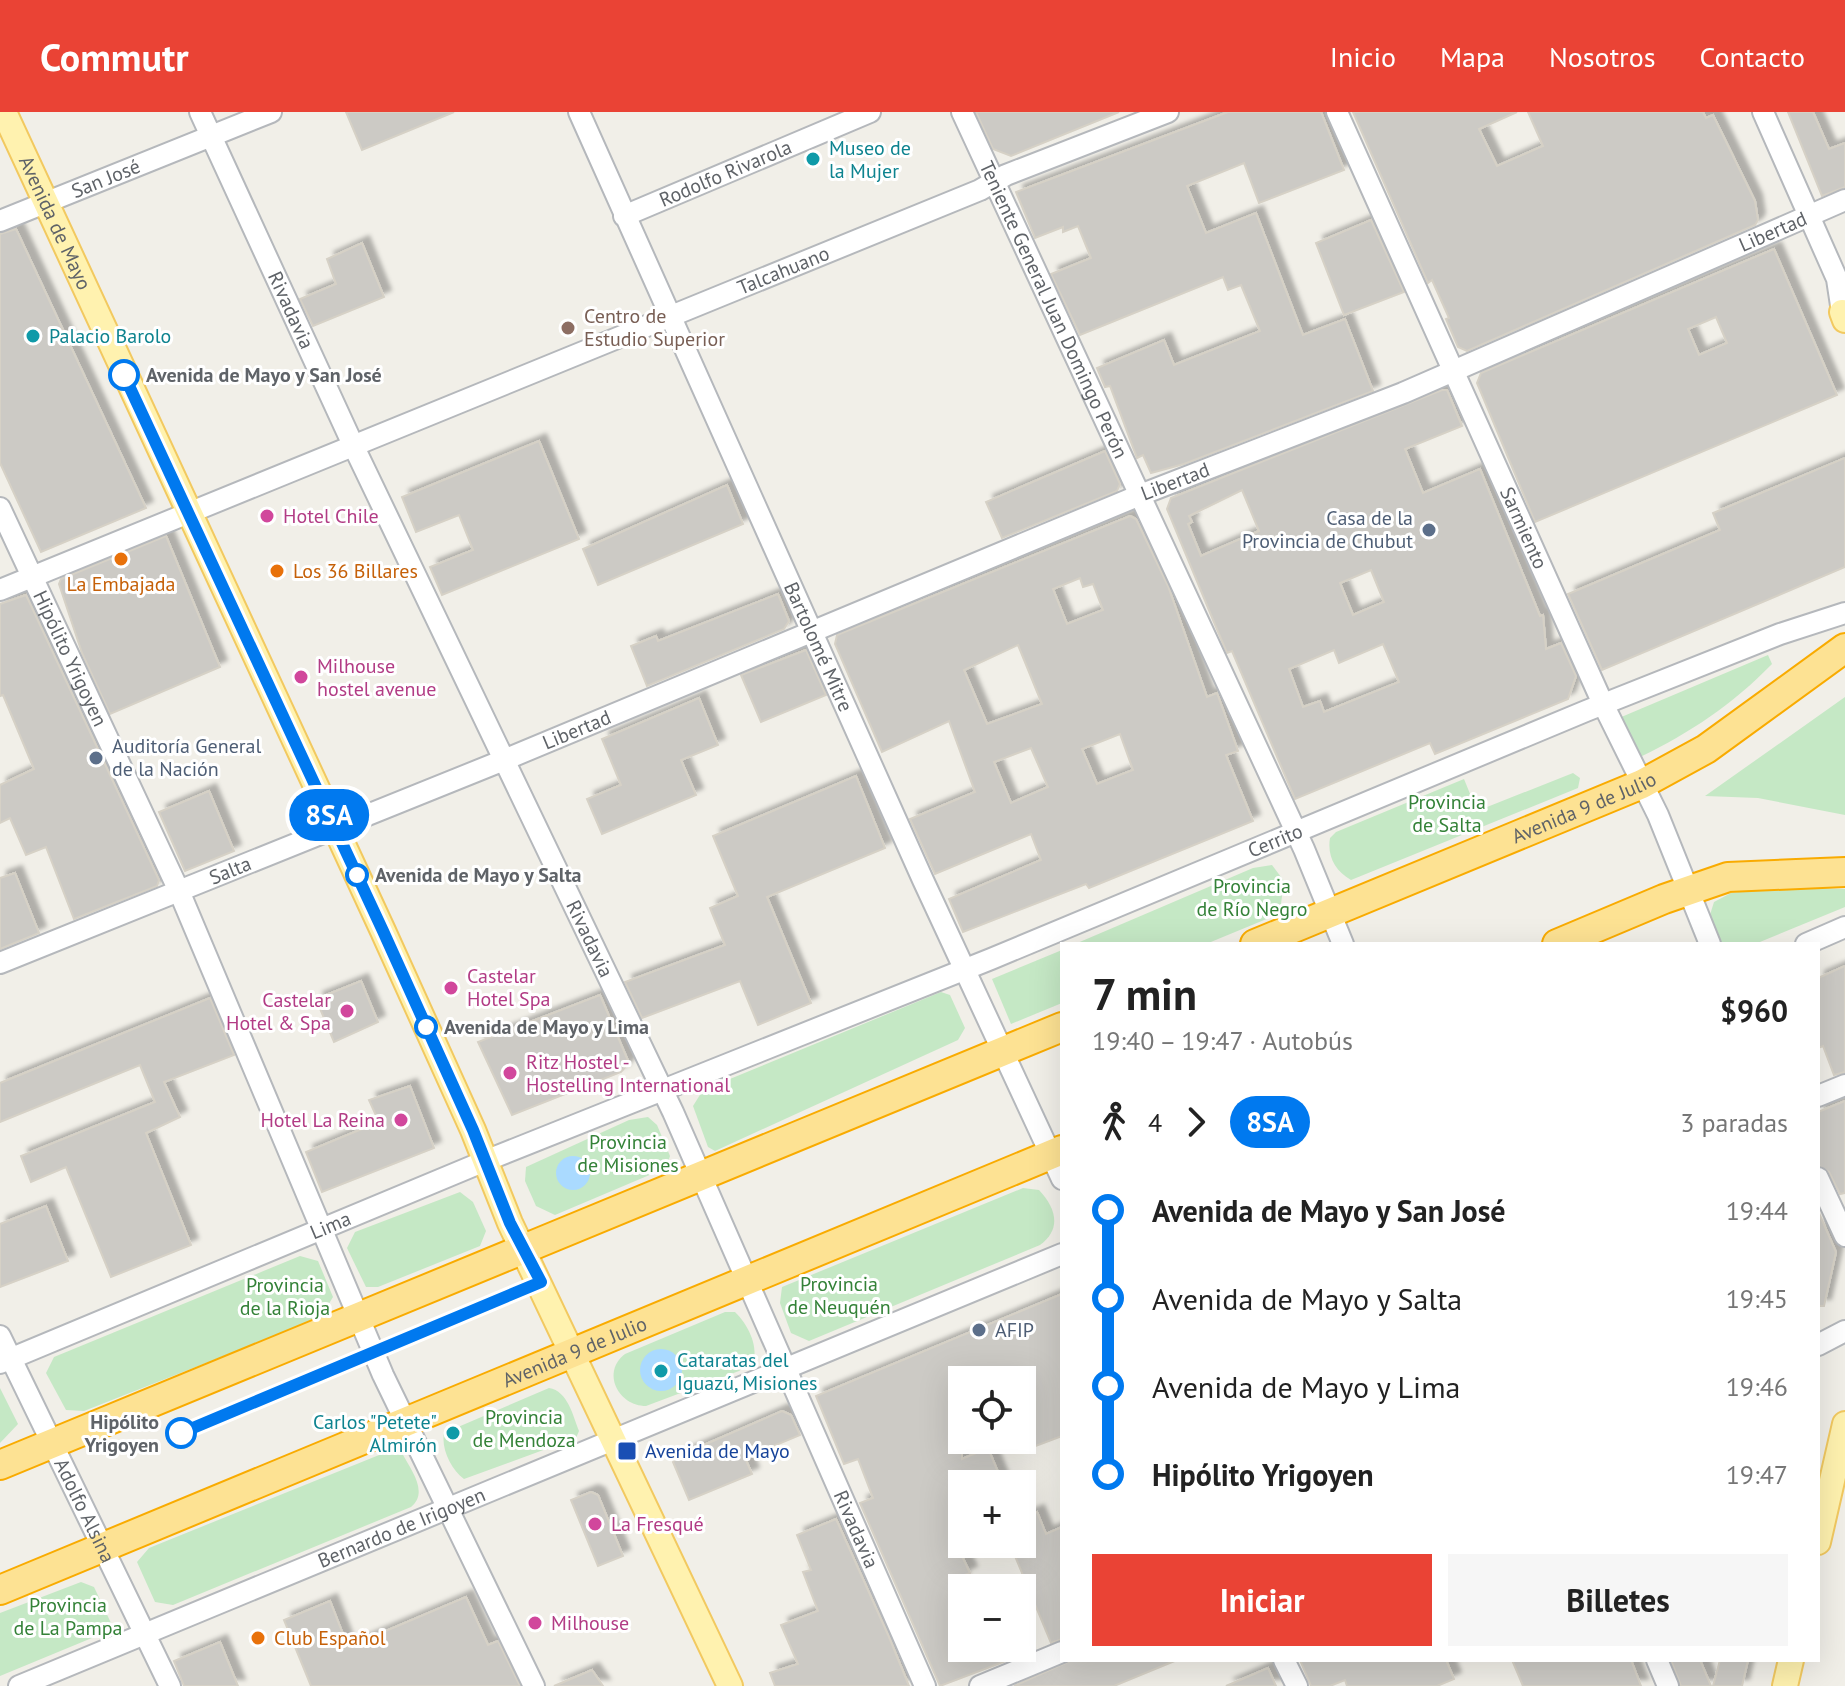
<!DOCTYPE html>
<html lang="es">
<head>
<meta charset="utf-8">
<style>
  :root { --surface:#fff; --page:#f6f6f6; --text:#222; --muted:#767676; --accent:#ea4335 }
  body { margin:0; font-family:"PT Sans",sans-serif; background:var(--page); color:var(--text); height:100vh; display:flex; flex-direction:column; font-size:30px; white-space:nowrap }
  * { box-sizing:border-box; margin:0 }
  p { font-size:26px; color:var(--muted) }
  .icon { flex:none; width:44px; height:44px; fill:none; stroke:currentColor; stroke-width:2; stroke-linecap:round; stroke-linejoin:round }
  .map { position:relative; flex:1; overflow:hidden }
  .panel { position:absolute; left:1060px; top:830px; width:760px; height:720px; display:flex; flex-direction:column; background:var(--surface); border-radius:0px; box-shadow:0 8px 32px #0002 }
  .panel>* { flex:none }
  .badge { padding:0 16px; border-radius:26px; font-size:28px; line-height:52px }
  .buttons { position:absolute; left:948px; top:1254px; display:grid; gap:16px }
  .buttons a { display:grid; place-items:center; width:88px; height:88px; border-radius:0px; background:var(--surface); box-shadow:0 8px 32px #0002; font-size:40px }
  .map>.badge { position:absolute; translate:-50% -50%; box-shadow:0 0 0 4px #fff }
  .legs { display:flex; align-items:center; gap:12px; height:88px; padding:0 32px; font-size:26px }
  .legs p { margin-inline-start:auto }
  .headline { display:flex; align-items:center; justify-content:space-between; height:136px; padding:0 32px }
  h1 { font-size:44px; font-weight:800; line-height:60px }
  .action { display:flex; gap:16px; margin-top:auto; padding:16px 32px }
  .action a { flex:1; height:92px; border-radius:0px; background:var(--accent); color:#fff; font-size:32px; font-weight:800; line-height:92px; text-align:center }
  .action a+a { background:var(--page); color:var(--text) }
  ul { padding:0 32px; list-style:none }
  li { display:flex; align-items:center; gap:28px; height:88px; font-size:30px }
  li i { display:grid; place-items:center; width:12px; height:100%; margin:0 10px; background:currentColor }
  li i::after { content:''; width:20px; height:20px; margin:-10px; border:6px solid; border-radius:50%; background:var(--surface) }
  li p { margin-inline-start:auto }
  li:first-child i { background:linear-gradient(#0000 50%,currentColor 0) }
  li:last-child i { background:linear-gradient(currentColor 50%,#0000 0) }
  header { display:flex; align-items:center; gap:48px; box-sizing:border-box; height:112px; padding:0 40px; background:var(--accent); color:#fff }
  header strong { font-size:38px }
  nav { display:flex; gap:44px; margin-inline-start:auto; font-size:28px }
  .map>svg:first-child { display:block }
</style>
</head>
<body>
<header>
<strong>Commutr</strong>
<nav><a>Inicio</a><a>Mapa</a><a>Nosotros</a><a>Contacto</a></nav>
</header>
<div class="map">
<svg width="1845" height="1574" viewBox="0 0 1845 1574">
  <defs>
    <filter id="shadow"><feDropShadow dx="7" dy="-7" stdDeviation="2" flood-color="#0004"/></filter>
  </defs>
  <rect width="100%" height="100%" fill="#f1efe8"/>
  <g fill="#c5e8c5">
    <path d="M 1768,543 L 1772,552 C 1733,592 1690,621 1640,645 L 1619,606 Z"/>
    <polygon points="1845,585 1845,703 1758,686 1705,684"/>
    <path d="M 1573,661 L 1580,666 L 1578,676 L 1351,768 C 1335,759 1327,744 1330,726 L 1336,720 L 1464,667 L 1477,699 Z"/>
    <polygon points="1272,753 1284,769 1281,792 1269,806 1206,832 1075,832 1253,756"/>
    <polygon points="1781,775 1845,777 1845,795 1755,832 1720,832 1709,806 1714,790 1731,781"/>
    <polygon points="1062,838 1062,891 1011,912 992,867"/>
    <polygon points="941,880 950,883 965,916 958,928 715,1039 708,1035 693,994 703,978"/>
    <polygon points="648,1005 657,1013 670,1044 666,1056 555,1103 536,1094 525,1069 526,1055 629,1008"/>
    <path d="M 1023,1076 L 1039,1078 C 1056,1096 1062,1117 1040,1133 L 809,1229 L 791,1221 L 780,1191 L 782,1175 Z"/>
    <polygon points="460,1080 473,1090 486,1119 480,1134 378,1175 366,1175 347,1136 355,1120"/>
    <polygon points="300,1144 318,1149 333,1185 322,1203 300,1214 84,1299 66,1298 46,1261 54,1245"/>
    <path d="M 725,1200 L 735,1200 C 748,1213 757,1231 754,1249 L 739,1259 L 646,1294 C 618,1294 601,1260 625,1242 Z"/>
    <polygon points="0,1276 18,1312 0,1331"/>
    <path d="M 549,1276 C 568,1279 573,1304 579,1319 L 576,1326 L 464,1367 C 451,1357 441,1337 444,1321 Z"/>
    <path d="M 389,1339 L 402,1341 C 411,1358 429,1380 411,1395 L 173,1493 L 155,1490 L 137,1450 L 149,1436 Z"/>
    <polygon points="81,1470 94,1475 111,1511 104,1521 0,1564 0,1501"/>
  </g>
  <g fill="#aadaff">
    <circle cx="573" cy="1061" r="17"/>
    <circle cx="661" cy="1258" r="21"/>
  </g>
  <g fill="#cccac5" stroke="#d6d1c6" stroke-width="2" fill-rule="evenodd" filter="url(#shadow)">
    <polygon points="346,0 454,0 362,38"/>
    <polygon points="976,0 1119,0 1011,44 993,37"/>
    <polygon points="1228,0 1321,0 1344,58 1259,91 1244,51 1187,74 1206,121 1256,101 1303,223 1345,207 1373,279 1184,352 1151,361 1143,343 1137,346 1110,274 1105,275 1097,256 1164,228 1174,253 1260,219 1241,173 1228,178 1223,165 1080,223 1051,162 1091,146 1078,114 1063,120 1063,115 1035,126 1016,80"/>
    <polygon points="1353,0 1517,0 1479,17 1497,54 1543,34 1528,0 1703,0 1706,6 1713,3 1755,89 1758,108 1755,113 1467,239 1458,235 1446,207 1449,206 1432,168 1428,171"/>
    <polygon points="1788,0 1813,0 1829,37 1845,31 1845,75 1822,84"/>
    <polygon points="1371,108 1404,180 1344,203 1316,131"/>
    <polygon points="16,117 146,396 41,440 0,351 0,122"/>
    <polygon points="362,131 384,185 313,214 300,187 336,172 327,147"/>
    <path d="M 1774,137 L 1837,283 L 1535,410 L 1477,271 L 1481,261 ZM 1716,205 L 1727,231 L 1699,243 L 1688,217 Z"/>
    <path d="M 1442,278 L 1447,278 L 1462,314 L 1405,337 L 1423,381 L 1480,357 L 1540,504 L 1543,503 L 1546,537 L 1561,531 L 1576,564 L 1568,587 L 1435,642 L 1430,631 L 1295,687 L 1232,539 L 1227,541 L 1216,515 L 1167,397 L 1171,386 ZM 1242,378 L 1259,419 L 1201,444 L 1188,412 L 1192,410 L 1189,404 ZM 1371,458 L 1384,490 L 1353,503 L 1340,471 ZM 1383,532 L 1399,570 L 1324,600 L 1320,589 L 1303,595 L 1289,557 L 1334,538 L 1339,551 Z"/>
    <polygon points="539,329 579,427 442,483 430,455 473,438 459,403 416,420 402,385"/>
    <polygon points="1105,339 1120,372 1117,379 1002,426 986,390"/>
    <polygon points="1845,346 1845,455 1602,558 1568,482 1720,418 1713,401"/>
    <polygon points="727,373 743,412 598,473 583,437"/>
    <path d="M 1130,404 L 1136,407 L 1168,474 L 1207,585 L 1217,581 L 1238,639 L 1226,643 L 1253,709 L 1089,776 L 1086,772 L 963,820 L 949,787 L 1041,748 L 1031,722 L 935,762 L 910,707 L 975,680 L 949,609 L 882,640 L 835,532 L 837,523 ZM 1080,466 L 1083,475 L 1093,472 L 1103,498 L 1067,512 L 1053,477 ZM 1018,533 L 1042,592 L 987,612 L 964,558 ZM 1120,622 L 1133,658 L 1097,672 L 1082,637 ZM 1031,636 L 1048,675 L 1011,691 L 994,650 Z"/>
    <polygon points="166,424 220,555 110,602 82,541 59,472 61,467"/>
    <polygon points="778,482 789,509 784,517 647,574 631,534 656,524 658,529"/>
    <polygon points="26,483 159,768 157,774 74,807 46,735 26,743 10,706 0,711 0,673 34,657 3,583 0,584 0,492"/>
    <polygon points="806,538 826,583 761,610 741,563"/>
    <polygon points="699,586 718,633 681,648 696,683 602,722 587,687 621,673 602,627"/>
    <polygon points="856,664 885,736 767,785 811,891 758,913 740,869 642,906 625,870 725,833 710,796 738,784 713,724"/>
    <polygon points="209,679 234,739 185,759 159,700"/>
    <polygon points="15,761 39,821 0,837 0,766"/>
    <polygon points="1845,854 1845,960 1834,963 1823,934 1818,936 1818,866"/>
    <polygon points="361,869 378,910 334,930 316,887"/>
    <polygon points="600,883 629,951 621,960 512,1003 478,930"/>
    <polygon points="210,886 234,943 164,970 180,1005 146,1021 191,1133 111,1165 66,1055 31,1070 21,1044 155,990 140,953 0,1010 0,971"/>
    <polygon points="410,974 434,1036 322,1080 306,1040 379,1010 369,988"/>
    <polygon points="1845,989 1845,1081 1840,1082 1829,1060 1818,1053 1818,1000"/>
    <polygon points="46,1094 68,1149 0,1175 0,1112"/>
    <polygon points="1818,1099 1836,1140 1824,1194 1818,1194"/>
    <polygon points="1062,1182 1062,1324 1033,1335 1022,1307 1022,1268 962,1268 962,1347 988,1336 1003,1372 962,1372 961,1442 970,1461 962,1464 962,1536 1010,1536 1014,1546 940,1574 860,1391 873,1386 858,1347 844,1352 816,1284"/>
    <polygon points="782,1299 791,1303 800,1323 745,1346 752,1362 689,1388 673,1350 676,1345"/>
    <polygon points="591,1380 598,1383 623,1444 598,1454 571,1388"/>
    <polygon points="1037,1400 1046,1422 1062,1415 1062,1527 1051,1531 1010,1432 1022,1432 1022,1406"/>
    <polygon points="836,1407 889,1525 909,1574 775,1574 770,1561 798,1552 781,1513 818,1499 803,1460 811,1458 797,1423"/>
    <polygon points="466,1485 488,1533 498,1529 520,1574 311,1574 284,1508 330,1489 348,1535"/>
    <polygon points="220,1530 238,1574 184,1574 174,1549"/>
    <polygon points="1072,1548 1177,1548 1114,1574 1014,1574"/>
    <polygon points="1300,1548 1446,1548 1454,1567 1437,1574 1347,1574 1345,1568 1330,1574 1311,1574"/>
    <polygon points="1512,1548 1631,1548 1641,1574 1523,1574"/>
    <polygon points="1671,1548 1700,1548 1711,1574 1681,1574"/>
    <polygon points="1720,1548 1748,1548 1742,1574 1713,1574"/>
    <polygon points="1268,1556 1276,1574 1226,1574"/>
    <polygon points="592,1558 603,1574 554,1574"/>
  </g>
  <g fill="none" stroke-linecap="round" stroke-linejoin="round">
    <g stroke="#b5b8bc" stroke-width="24">
      <g id="minor">
        <path id="s1" d="M 200,0 L 354,335 L 673,1000 L 925,1574"/>
        <path id="s2" d="M 579,0 L 923,768 L 1062,1067"/>
        <path id="s3" d="M 962,0 L 1304,737 L 1343,832"/>
        <path id="s4" d="M 1337,0 L 1603,592 L 1658,703 L 1710,832"/>
        <polyline points="1763,0 1837,167 1842,200"/>
        <path id="s5" d="M 624,104 L 870,0"/>
        <path id="s6" d="M 0,109 L 271,0"/>
        <path id="s7" d="M 0,396 L 179,779 L 383,1263 L 534,1574"/>
        <path id="s8" d="M 0,478 L 980,78 L 1006,63 L 1168,0"/>
        <polyline points="1806,832 1845,815"/>
        <path id="s9" d="M 0,851 L 504,648 L 1140,383 L 1403,281 L 1845,88"/>
        <polyline points="1818,984 1845,973"/>
        <polyline points="1818,1066 1845,1124"/>
        <path id="s10" d="M 0,1224 L 170,1574"/>
        <polyline points="1818,1233 1845,1219"/>
        <path id="s11" d="M 0,1251 L 485,1049 L 991,847 L 1586,599 L 1780,522 L 1845,501"/>
        <polyline points="1284,1548 1297,1574"/>
        <polyline points="1657,1548 1668,1574"/>
        <path id="s12" d="M 19,1574 L 1062,1142"/>
        <polyline points="980,1574 1062,1540"/>
      </g>
    </g>
    <g stroke="#f2c960" stroke-width="28">
      <g id="major">
        <path id="s13" d="M 4,0 L 383,819 L 473,1018 L 510,1111 L 730,1574"/>
        <polyline points="1842,200 1845,208"/>
        <polyline points="1818,1430 1845,1312"/>
        <polyline points="1785,1574 1791,1548"/>
      </g>
    </g>
    <g stroke="#f9ab00" stroke-width="32">
      <g id="highway">
        <path id="s14" d="M 1255,832 L 1642,672 L 1706,637 L 1845,536"/>
        <polyline points="1557,832 1664,787 1728,765 1845,760"/>
        <polyline points="0,1353 1062,915"/>
        <path id="s15" d="M 0,1478 L 1062,1038"/>
      </g>
    </g>
    <use href="#minor" stroke="#fff" stroke-width="20"/>
    <use href="#major" stroke="#fff2af" stroke-width="24"/>
    <use href="#highway" stroke="#fde293" stroke-width="28"/>
  </g>
  <g fill="none" stroke-linecap="round" stroke-linejoin="round">
    <g stroke="#fff" stroke-width="18">
      <polyline id="line-1" points="124,263 383,819 473,1018 510,1111 541,1170 181,1321"/>
    </g>
    <use href="#line-1" stroke="#0079ef" stroke-width="12"/>
  </g>
  <g fill="#0f9aa8" stroke="#fff" stroke-width="3">
    <circle cx="813" cy="47" r="8"/>
    <circle cx="33" cy="224" r="8"/>
    <circle cx="661" cy="1259" r="8"/>
    <circle cx="453" cy="1321" r="8"/>
  </g>
  <circle fill="#8d6e63" stroke="#fff" stroke-width="3" cx="568" cy="216" r="8"/>
  <g fill="#fff" stroke="#0079ef" stroke-width="4">
    <circle cx="124" cy="263" r="14"/>
    <circle cx="357" cy="763" r="10"/>
    <circle cx="426" cy="915" r="10"/>
    <circle cx="181" cy="1321" r="14"/>
  </g>
  <g fill="#d1479c" stroke="#fff" stroke-width="3">
    <circle cx="267" cy="404" r="8"/>
    <circle cx="301" cy="565" r="8"/>
    <circle cx="451" cy="876" r="8"/>
    <circle cx="347" cy="899" r="8"/>
    <circle cx="510" cy="961" r="8"/>
    <circle cx="401" cy="1008" r="8"/>
    <circle cx="595" cy="1412" r="8"/>
    <circle cx="535" cy="1511" r="8"/>
  </g>
  <g fill="#5c6f8a" stroke="#fff" stroke-width="3">
    <circle cx="1429" cy="418" r="8"/>
    <circle cx="96" cy="646" r="8"/>
    <circle cx="979" cy="1218" r="8"/>
  </g>
  <g fill="#e8710a" stroke="#fff" stroke-width="3">
    <circle cx="121" cy="447" r="8"/>
    <circle cx="277" cy="459" r="8"/>
    <circle cx="258" cy="1526" r="8"/>
  </g>
  <rect fill="#1a4fb4" stroke="#fff" stroke-width="3" x="617" y="1329" width="20" height="20" rx="4"/>
  <g text-anchor="middle" stroke-width="6" stroke-linejoin="round" paint-order="stroke">
    <g font-size="20" fill="#0d838f" stroke="#fff" text-anchor="start">
      <text x="829" y="43">Museo de<tspan x="829" dy="23">la Mujer</tspan></text>
      <text x="49" y="231">Palacio Barolo</text>
      <text x="677" y="1255">Cataratas del<tspan x="677" dy="23">Iguazú, Misiones</tspan></text>
      <text x="437" y="1317" text-anchor="end">Carlos "Petete"<tspan x="437" dy="23">Almirón</tspan></text>
    </g>
    <g font-size="20" fill="#5f6368" stroke="#fff">
      <text dy="7" stroke="none"><textPath href="#s5" startOffset="110">Rodolfo Rivarola</textPath></text>
      <text dy="7" stroke="none"><textPath href="#s6" startOffset="114">San José</textPath></text>
      <text dy="7" stroke="none"><textPath href="#s13" startOffset="122">Avenida de Mayo</textPath></text>
      <text dy="7" stroke="none"><textPath href="#s9" startOffset="1918">Libertad</textPath></text>
      <text dy="7" stroke="none"><textPath href="#s8" startOffset="846">Talcahuano</textPath></text>
      <text dy="7" stroke="none"><textPath href="#s3" startOffset="218">Teniente General Juan Domingo Perón</textPath></text>
      <text dy="7" stroke="none"><textPath href="#s1" startOffset="218">Rivadavia</textPath></text>
      <text dy="7" stroke="none"><textPath href="#s9" startOffset="1270">Libertad</textPath></text>
      <text dy="7" stroke="none"><textPath href="#s4" startOffset="456">Sarmiento</textPath></text>
      <text dy="7" stroke="none"><textPath href="#s2" startOffset="586">Bartolomé Mitre</textPath></text>
      <text dy="7" stroke="none"><textPath href="#s7" startOffset="166">Hipólito Yrigoyen</textPath></text>
      <text dy="7" stroke="none"><textPath href="#s9" startOffset="622">Libertad</textPath></text>
      <text dy="7" stroke="none"><textPath href="#s14" startOffset="356">Avenida 9 de Julio</textPath></text>
      <text dy="7" stroke="none"><textPath href="#s11" startOffset="1378">Cerrito</textPath></text>
      <text dy="7" stroke="none"><textPath href="#s9" startOffset="248">Salta</textPath></text>
      <text dy="7" stroke="none"><textPath href="#s1" startOffset="914">Rivadavia</textPath></text>
      <text dy="7" stroke="none"><textPath href="#s11" startOffset="358">Lima</textPath></text>
      <text dy="7" stroke="none"><textPath href="#s15" startOffset="622">Avenida 9 de Julio</textPath></text>
      <text dy="7" stroke="none"><textPath href="#s10" startOffset="194">Adolfo Alsina</textPath></text>
      <text dy="7" stroke="none"><textPath href="#s12" startOffset="414">Bernardo de Irigoyen</textPath></text>
      <text dy="7" stroke="none"><textPath href="#s1" startOffset="1562">Rivadavia</textPath></text>
    </g>
    <g font-size="20" fill="#785e54" stroke="#fff" text-anchor="start">
      <text x="584" y="211">Centro de<tspan x="584" dy="23">Estudio Superior</tspan></text>
    </g>
    <g font-size="20" font-weight="bold" fill="#5f6368" stroke="#fff" text-anchor="start">
      <text x="146" y="270">Avenida de Mayo y San José</text>
      <text x="375" y="770">Avenida de Mayo y Salta</text>
      <text x="444" y="922">Avenida de Mayo y Lima</text>
      <text x="159" y="1317" text-anchor="end">Hipólito<tspan x="159" dy="23">Yrigoyen</tspan></text>
    </g>
    <g font-size="20" fill="#b23c85" stroke="#fff" text-anchor="start">
      <text x="283" y="411">Hotel Chile</text>
      <text x="317" y="561">Milhouse<tspan x="317" dy="23">hostel avenue</tspan></text>
      <text x="467" y="871">Castelar<tspan x="467" dy="23">Hotel Spa</tspan></text>
      <text x="331" y="895" text-anchor="end">Castelar<tspan x="331" dy="23">Hotel &amp; Spa</tspan></text>
      <text x="526" y="957">Ritz Hostel -<tspan x="526" dy="23">Hostelling International</tspan></text>
      <text x="385" y="1015" text-anchor="end">Hotel La Reina</text>
      <text x="611" y="1419">La Fresqué</text>
      <text x="551" y="1518">Milhouse</text>
    </g>
    <g font-size="20" fill="#4e5e75" stroke="#fff" text-anchor="start">
      <text x="1413" y="413" text-anchor="end">Casa de la<tspan x="1413" dy="23">Provincia de Chubut</tspan></text>
      <text x="112" y="641">Auditoría General<tspan x="112" dy="23">de la Nación</tspan></text>
      <text x="995" y="1225">AFIP</text>
    </g>
    <g font-size="20" fill="#c56008" stroke="#fff" text-anchor="start">
      <text x="293" y="466">Los 36 Billares</text>
      <text x="121" y="479" text-anchor="middle">La Embajada</text>
      <text x="274" y="1533">Club Español</text>
    </g>
    <g font-size="20" fill="#348238" stroke="#fff">
      <text x="1447" y="697">Provincia<tspan x="1447" dy="23">de Salta</tspan></text>
      <text x="1252" y="781">Provincia<tspan x="1252" dy="23">de Río Negro</tspan></text>
      <text x="628" y="1037">Provincia<tspan x="628" dy="23">de Misiones</tspan></text>
      <text x="839" y="1179">Provincia<tspan x="839" dy="23">de Neuquén</tspan></text>
      <text x="285" y="1180">Provincia<tspan x="285" dy="23">de la Rioja</tspan></text>
      <text x="524" y="1312">Provincia<tspan x="524" dy="23">de Mendoza</tspan></text>
      <text x="68" y="1500">Provincia<tspan x="68" dy="23">de La Pampa</tspan></text>
    </g>
    <g font-size="20" fill="#164399" stroke="#fff" text-anchor="start">
      <text x="645" y="1346">Avenida de Mayo</text>
    </g>
  </g>
</svg>
<div class="buttons">
<a><svg class="icon" aria-label="locate" viewBox="0 0 24 24"><circle cx="12" cy="12" r="6"/><path d="M12 2v4M12 18v4M2 12h4M18 12h4"/></svg></a>
<a>+</a>
<a>−</a>
</div>
<b class="badge" style="left:329px;top:703px;background:#0079ef;color:#fff">8SA</b>
<section class="panel">
<div class="headline"><div><h1>7 min</h1><p>19:40 – 19:47 · Autobús</p></div><b>$960</b></div>
<div class="legs"><svg class="icon" aria-label="walk" viewBox="0 0 24 24"><circle cx="13" cy="4" r="2"/><path d="M13 8l-2 6 4 7M11 14l-3 7M7 12l3-4h3l4 4"/></svg>4<svg class="icon" aria-label="forward" viewBox="0 0 24 24"><path d="M9 5l7 7-7 7"/></svg><b class="badge" style="background:#0079ef;color:#fff">8SA</b><p>3 paradas</p></div>
<ul>
<li><i style="color:#0079ef"></i><b>Avenida de Mayo y San José</b><p>19:44</p></li>
<li><i style="color:#0079ef"></i><span>Avenida de Mayo y Salta</span><p>19:45</p></li>
<li><i style="color:#0079ef"></i><span>Avenida de Mayo y Lima</span><p>19:46</p></li>
<li><i style="color:#0079ef"></i><b>Hipólito Yrigoyen</b><p>19:47</p></li>
</ul>
<div class="action"><a>Iniciar</a><a>Billetes</a></div>
</section>
</div>
</body>
</html>
